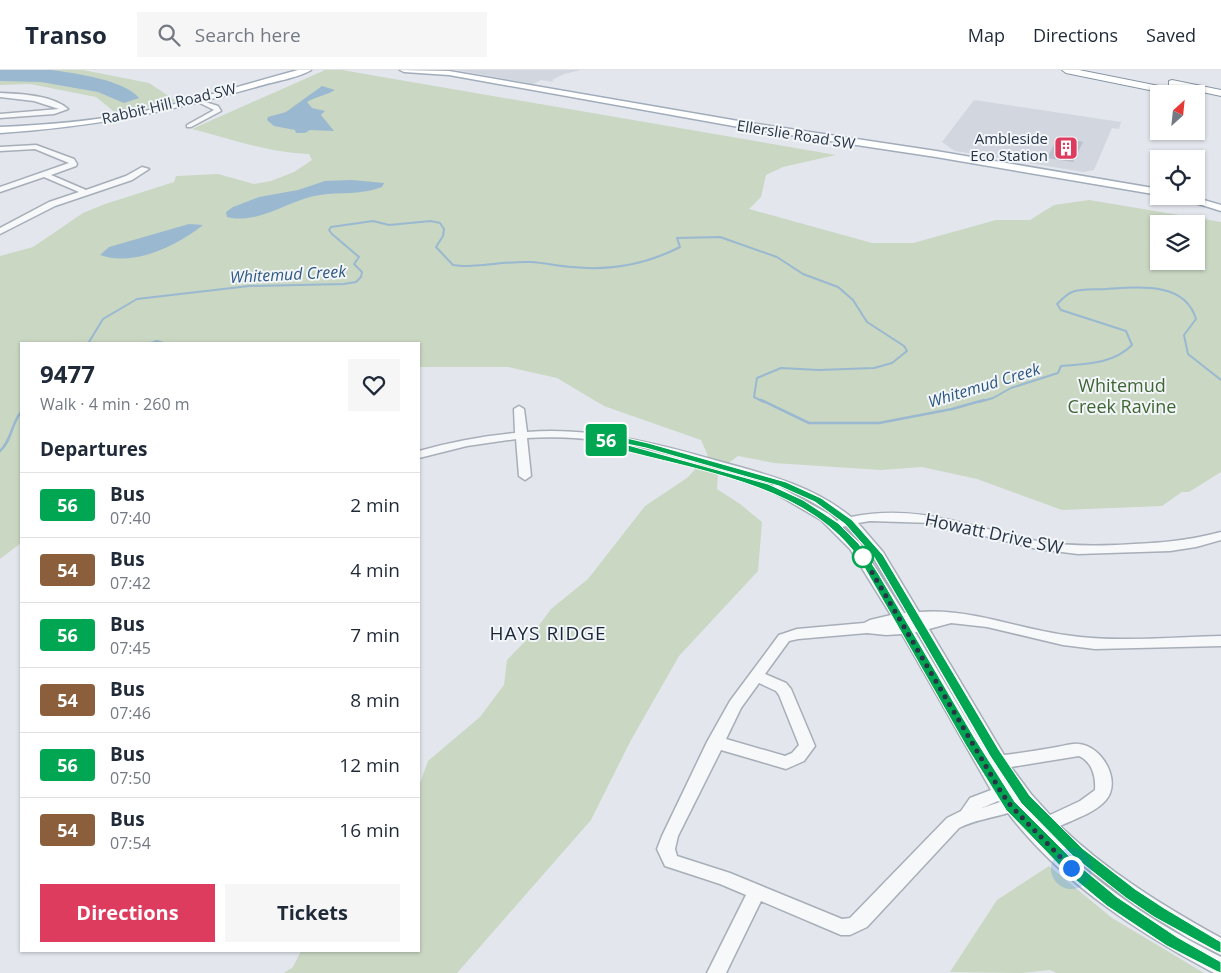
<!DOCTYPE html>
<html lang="en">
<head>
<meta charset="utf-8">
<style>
  :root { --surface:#fff; --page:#f6f6f7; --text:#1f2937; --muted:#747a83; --line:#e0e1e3; --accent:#de3c5e }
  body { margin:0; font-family:"Open Sans",sans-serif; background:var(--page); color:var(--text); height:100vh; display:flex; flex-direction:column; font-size:19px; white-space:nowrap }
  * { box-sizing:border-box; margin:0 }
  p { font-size:16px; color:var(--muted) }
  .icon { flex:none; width:28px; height:28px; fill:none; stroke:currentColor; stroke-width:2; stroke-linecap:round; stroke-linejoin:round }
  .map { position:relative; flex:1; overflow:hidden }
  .sheet { position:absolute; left:20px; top:272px; width:400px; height:610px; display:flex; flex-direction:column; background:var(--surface); border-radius:0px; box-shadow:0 1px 4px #0004 }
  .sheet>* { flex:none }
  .badge { padding:0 10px; border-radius:4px; font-size:18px; line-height:32px }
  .needle { width:32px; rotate:27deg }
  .controls { position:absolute; left:1150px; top:15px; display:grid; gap:10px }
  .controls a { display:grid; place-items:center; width:55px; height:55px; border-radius:0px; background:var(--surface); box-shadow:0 1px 4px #0004; font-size:25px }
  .you { position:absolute; width:25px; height:25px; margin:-12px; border:4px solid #fff; border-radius:50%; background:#1a73e8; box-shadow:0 0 0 8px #1a73e833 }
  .map>.badge { position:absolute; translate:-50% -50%; box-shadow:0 0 0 2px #fff }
  h2 { padding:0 20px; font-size:19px; line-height:45px }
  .round { display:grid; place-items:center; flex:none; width:52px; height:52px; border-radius:0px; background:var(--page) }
  .head { display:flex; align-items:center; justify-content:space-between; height:85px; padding:0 20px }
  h1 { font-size:24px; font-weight:700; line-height:38px }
  .primary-button { display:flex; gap:10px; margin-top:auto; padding:10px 20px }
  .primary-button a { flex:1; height:58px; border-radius:0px; background:var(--accent); color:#fff; font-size:20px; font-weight:700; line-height:58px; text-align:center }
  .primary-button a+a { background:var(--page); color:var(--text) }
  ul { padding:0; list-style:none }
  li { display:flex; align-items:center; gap:15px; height:65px; padding:0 20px; border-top:1px solid var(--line) }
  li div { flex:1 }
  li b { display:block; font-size:19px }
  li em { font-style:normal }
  li .badge { min-width:55px; font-weight:700; text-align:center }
  header { display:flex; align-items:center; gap:30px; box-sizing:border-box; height:70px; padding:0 25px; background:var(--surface); border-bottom:1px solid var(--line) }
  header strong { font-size:24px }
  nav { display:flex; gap:28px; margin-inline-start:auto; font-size:18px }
  .search { width:350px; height:45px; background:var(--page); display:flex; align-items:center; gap:12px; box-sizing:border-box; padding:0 18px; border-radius:0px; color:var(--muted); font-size:19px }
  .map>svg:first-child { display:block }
</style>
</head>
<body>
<header>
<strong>Transo</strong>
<div class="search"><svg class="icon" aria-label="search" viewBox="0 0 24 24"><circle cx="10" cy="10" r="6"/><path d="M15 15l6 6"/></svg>Search here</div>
<nav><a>Map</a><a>Directions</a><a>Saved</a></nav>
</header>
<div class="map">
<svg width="1221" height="903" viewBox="0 0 1221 903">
  <rect width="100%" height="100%" fill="#e3e7ed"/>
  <g fill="#d1d6df">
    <polygon points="456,0 581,0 564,4 552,10 554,12 541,10 533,14"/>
    <polygon points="974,30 1121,52 1119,59 1112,58 1094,100 1084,102 955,81 942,72"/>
  </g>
  <g fill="#c9d7c3" fill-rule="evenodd">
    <polygon points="0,0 83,0 149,13 176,31 117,44 96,27 30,14 0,15"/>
    <path d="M 325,0 L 342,0 L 836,85 L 783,97 L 766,105 L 761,127 L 749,139 L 872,173 L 913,173 L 996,150 L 1030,150 L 1054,135 L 1089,130 L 1221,152 L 1221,402 L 1189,422 L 1182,422 L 1162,436 L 1062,440 L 977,409 L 922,397 L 881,400 L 774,393 L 738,386 L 718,401 L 717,419 L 740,434 L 762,452 L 758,501 L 679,586 L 631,670 L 591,750 L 457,903 L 284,903 L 293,897 L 301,881 L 419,881 L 419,716 L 428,691 L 480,647 L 504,615 L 507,590 L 534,562 L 551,539 L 588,509 L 645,436 L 687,408 L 708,386 L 701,370 L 604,336 L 557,308 L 508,297 L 419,297 L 419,274 L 21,274 L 21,473 L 0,489 L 0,186 L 33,177 L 83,143 L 105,134 L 174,112 L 176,106 L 218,104 L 254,114 L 271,111 L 294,102 L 312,90 L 309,84 C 269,83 231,69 192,59 ZM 1159,154 L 1196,154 L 1196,191 L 1159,191 Z"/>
    <polygon points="1049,796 1112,848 1204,903 1057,903 1050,900 1021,903 950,902 997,830"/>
  </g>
  <g fill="#9ab8d0">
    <path d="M 0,0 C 17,0 35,0 51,0 C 74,3 125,10 139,28 L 124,33 L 98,22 L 41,12 L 0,11 Z"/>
    <path d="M 322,16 L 335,20 C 327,25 317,26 307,32 L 312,38 L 325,41 L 321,45 L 334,61 L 310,60 L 305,63 L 296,63 L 295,60 L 274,56 L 267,50 L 268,47 L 286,42 Z"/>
    <path d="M 352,110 L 384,113 L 382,117 C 361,125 341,122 320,125 C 289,129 260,155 227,147 L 226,142 L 233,137 L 259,127 L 298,120 L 325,111 Z"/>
    <path d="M 189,154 L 203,155 C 177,176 133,197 100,185 L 109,177 Z"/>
  </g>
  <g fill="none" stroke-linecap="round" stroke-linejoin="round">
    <g stroke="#9ab8d0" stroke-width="2">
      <path d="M 90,274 L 89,272 L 103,249 L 137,229 L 249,216 L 344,214 L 356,212 L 361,207 L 362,202 L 354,194 L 359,187 L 332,164 L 329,160 L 331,157 L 373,151 L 389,155 L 431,151 L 440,153 L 444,159 L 443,166 L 436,177 L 453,195 L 462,196 C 485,196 508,191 531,192 C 545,193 558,196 572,197 C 610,201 647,194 680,177 L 677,168 L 720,167 L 777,187 L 803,204 L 838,217 L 853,230 L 867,252 L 904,276 L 907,281 L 892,293 L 874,298 L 819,300 L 781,298 L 757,308 L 754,327 L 764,332"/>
      <polyline points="147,274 157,271 167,274"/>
      <path d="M 979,332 L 993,328 L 1011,318 L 1058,303 L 1061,296 C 1087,294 1113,294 1132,275 L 1126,261 L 1061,240 L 1057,234 C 1061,230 1067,224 1072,222 C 1082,218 1096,220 1106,219 C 1138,217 1185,211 1196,249 L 1184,265 L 1188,284 L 1221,310"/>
    </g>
    <g stroke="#9ab8d0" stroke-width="2.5">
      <polyline points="761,330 809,353 879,353 952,339 984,330"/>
      <path d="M 0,381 C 12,370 11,354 21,342"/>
    </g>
  </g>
  <polygon fill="#b9c1cb" points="1058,67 1083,72 1073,92 1047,88"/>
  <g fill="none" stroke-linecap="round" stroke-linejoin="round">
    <g stroke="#a7aeb8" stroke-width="3">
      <g id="minor">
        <path d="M 0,23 C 21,24 52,25 68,39 L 54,44 L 0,48 L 0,44 L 59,39 L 34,31 L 0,27 Z"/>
        <polygon points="196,29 218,36 221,41 191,57 187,57 187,55 214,40 196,31"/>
        <polygon points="36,75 74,89 77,94 76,96 51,105 86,120 126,106 142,97 149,99 132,110 55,136 0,164 0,158 49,132 79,122 44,107 0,122 0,117 69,93 35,79 0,81 0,77"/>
        <path d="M 519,336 L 524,339 L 527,362 C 592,357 656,373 718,391 C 765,404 812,415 851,447 C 919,433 972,458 1037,471 C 1063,476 1089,476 1116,475 C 1154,473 1184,472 1221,462 L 1221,470 L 1196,477 L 1170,481 L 1078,484 L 1037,479 L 933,453 L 870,451 L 858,453 L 883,482 L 919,542 C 969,538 1016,558 1065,565 C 1116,573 1170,567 1221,566 L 1221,576 L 1095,579 L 1063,575 L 987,557 L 951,553 L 929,559 L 1004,685 C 1022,683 1039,680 1057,677 C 1064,676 1072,673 1079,674 C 1102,676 1122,711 1106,730 C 1096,742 1075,749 1060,756 C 1108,802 1163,836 1221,868 L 1221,885 L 1188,868 L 1135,835 L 1067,783 C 1113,826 1166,859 1221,887 L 1221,903 L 1214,903 C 1137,862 1062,813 1008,743 C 992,748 974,750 959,758 L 867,857 L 850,865 L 841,865 L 761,831 L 726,903 L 707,903 L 746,825 L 720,814 L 665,796 L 657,779 L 662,766 L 707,672 L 730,631 L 779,565 L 797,559 L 864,553 L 870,550 L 891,545 L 850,479 L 821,450 L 768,419 L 774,415 L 778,416 L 829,444 L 837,451 L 839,450 C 817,433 793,421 767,412 C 691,388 608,362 527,368 L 531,406 L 525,410 L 519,406 L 516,369 L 467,376 L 419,388 L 419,381 C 451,372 483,366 515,363 L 514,339 ZM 846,456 L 873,487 L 906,543 L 904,543 L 860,473 L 842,457 ZM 915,562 L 917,562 L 985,681 ZM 867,563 L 886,565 L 902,564 L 991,720 L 970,728 L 961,741 L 947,748 L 850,848 L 842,849 L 730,803 L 677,786 L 675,779 L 678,766 L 721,680 L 786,699 L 804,691 L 815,676 L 791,619 L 786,613 L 765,604 L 789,571 L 798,569 ZM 759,613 L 776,621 L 779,625 L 799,675 L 792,683 L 785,686 L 726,669 L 741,638 ZM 1079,686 C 1092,692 1096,706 1095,720 L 1080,731 L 1050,745 L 1031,724 L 1011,697 ZM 998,731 L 1000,732 L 982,738 Z"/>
      </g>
    </g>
    <g stroke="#a1acba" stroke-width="3">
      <g id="major">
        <path d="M 298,0 L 311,0 C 299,8 271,12 256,17 C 168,42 92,57 0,63 L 0,57 C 47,55 94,51 140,42 C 194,31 246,14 298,0 Z"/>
        <polygon points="400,0 449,1 750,53 936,81 1159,119 1159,125 936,87 750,59 449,5 404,2"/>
        <polygon points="1173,126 1190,126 1221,135 1221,141"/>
      </g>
    </g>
    <g stroke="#8895a5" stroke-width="2">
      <g id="highway">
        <polygon points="1062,0 1079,0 1184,21 1188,24 1169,24 1066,3"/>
        <polygon points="1172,10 1221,20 1221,26 1169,15 1169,11"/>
      </g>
    </g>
    <use href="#minor" fill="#f6f8fa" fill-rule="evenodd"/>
    <use href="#major" fill="#fff" fill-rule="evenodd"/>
    <use href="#highway" fill="#fff" fill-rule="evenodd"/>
  </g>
  <path fill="#00a651" stroke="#fff" d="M 598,366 L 622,367 L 648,373 L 786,412 L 821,428 L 852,450 L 883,485 L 999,680 L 1030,726 L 1082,778 L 1135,819 L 1164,838 L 1221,872 L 1221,883 L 1216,881 L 1154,847 L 1126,828 L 1073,786 L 1021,733 L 990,686 L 874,487 L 845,454 L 815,432 L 779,416 L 646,378 L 617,372 L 768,414 L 803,430 L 838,453 L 859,474 L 878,503 L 974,667 L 1015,732 L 1076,793 L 1117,827 L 1177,867 L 1221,892 L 1221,903 L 1216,901 L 1167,876 L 1107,836 L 1066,802 L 1006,740 L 965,674 L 868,504 C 863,495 858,486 851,478 C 798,414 695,400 618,379 L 598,370 Z"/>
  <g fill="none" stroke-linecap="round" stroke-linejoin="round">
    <polyline stroke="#283547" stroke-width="5" stroke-dasharray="0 9" points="863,487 1001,722 1011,736 1071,798"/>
  </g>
  <defs>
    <g id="building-square" transform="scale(1.25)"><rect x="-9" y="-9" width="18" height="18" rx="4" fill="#de3c5e" stroke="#f3f6f9"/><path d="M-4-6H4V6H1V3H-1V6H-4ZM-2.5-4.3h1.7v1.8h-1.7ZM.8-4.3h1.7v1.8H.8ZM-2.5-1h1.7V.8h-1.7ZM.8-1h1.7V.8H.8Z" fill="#fff"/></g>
  </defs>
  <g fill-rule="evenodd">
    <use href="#building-square" x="1066" y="78"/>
  </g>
  <circle fill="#fff" stroke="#00a651" stroke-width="2.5" cx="863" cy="487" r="10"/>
  <g text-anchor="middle" stroke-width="4" stroke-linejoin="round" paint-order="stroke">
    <g font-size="15" fill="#283547" stroke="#f3f6f9">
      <text transform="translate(169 34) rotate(-13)" y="5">Rabbit Hill Road SW</text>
      <text transform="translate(796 65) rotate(9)" y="5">Ellerslie Road SW</text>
    </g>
    <g font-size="15" fill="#283547" stroke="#f3f6f9" text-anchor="end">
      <text x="1048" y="74">Ambleside<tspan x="1048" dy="17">Eco Station</tspan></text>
    </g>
    <g font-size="16" font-style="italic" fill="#2d5780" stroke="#f3f6f9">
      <text transform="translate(288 204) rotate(-3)" y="6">Whitemud Creek</text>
      <text transform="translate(984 315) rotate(-17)" y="6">Whitemud Creek</text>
    </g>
    <g font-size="18" fill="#406534" stroke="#f3f6f9">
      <text x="1122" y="322">Whitemud<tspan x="1122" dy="21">Creek Ravine</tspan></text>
    </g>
    <g font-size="18" fill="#283547" stroke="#f3f6f9">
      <text transform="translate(994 464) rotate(12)" y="6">Howatt Drive SW</text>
    </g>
    <g font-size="19" letter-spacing="1" fill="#1a2638" stroke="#f3f6f9">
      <text x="548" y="570">HAYS RIDGE</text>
    </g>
  </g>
</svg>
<div class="controls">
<a><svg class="needle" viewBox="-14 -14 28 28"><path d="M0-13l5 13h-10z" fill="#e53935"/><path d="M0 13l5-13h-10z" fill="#747a83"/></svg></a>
<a><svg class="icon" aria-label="locate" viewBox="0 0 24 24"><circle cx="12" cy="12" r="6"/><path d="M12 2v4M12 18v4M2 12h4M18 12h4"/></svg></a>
<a><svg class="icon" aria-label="layers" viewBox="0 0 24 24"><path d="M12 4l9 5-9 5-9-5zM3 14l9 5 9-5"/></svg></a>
</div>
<div class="you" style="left:1071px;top:798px"></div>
<b class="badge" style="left:606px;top:370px;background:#00a651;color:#fff">56</b>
<section class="sheet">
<div class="head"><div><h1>9477</h1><p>Walk · 4 min · 260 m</p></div><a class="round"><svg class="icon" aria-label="heart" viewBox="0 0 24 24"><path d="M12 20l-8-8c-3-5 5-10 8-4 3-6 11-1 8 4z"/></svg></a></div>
<h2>Departures</h2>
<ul>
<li><span class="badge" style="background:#00a651;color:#fff">56</span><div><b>Bus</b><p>07:40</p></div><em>2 min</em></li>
<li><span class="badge" style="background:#8b5e3c;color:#fff">54</span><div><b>Bus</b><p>07:42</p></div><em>4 min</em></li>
<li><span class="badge" style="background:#00a651;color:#fff">56</span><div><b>Bus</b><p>07:45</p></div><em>7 min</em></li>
<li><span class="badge" style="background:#8b5e3c;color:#fff">54</span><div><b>Bus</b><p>07:46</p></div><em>8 min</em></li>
<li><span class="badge" style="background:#00a651;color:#fff">56</span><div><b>Bus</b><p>07:50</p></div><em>12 min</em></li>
<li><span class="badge" style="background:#8b5e3c;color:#fff">54</span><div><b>Bus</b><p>07:54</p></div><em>16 min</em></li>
</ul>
<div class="primary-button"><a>Directions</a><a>Tickets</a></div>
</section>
</div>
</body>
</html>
